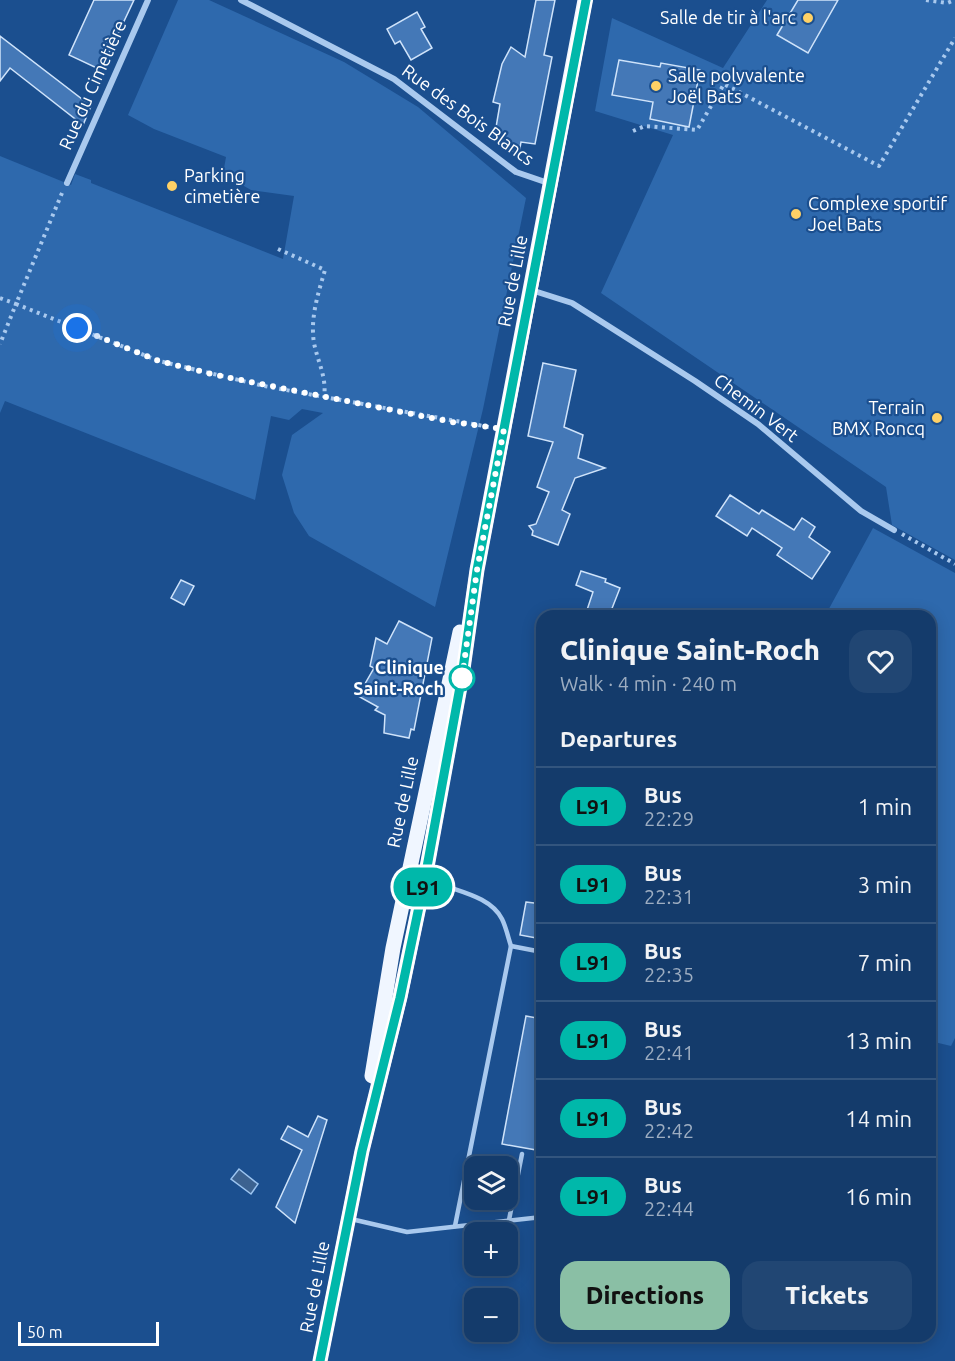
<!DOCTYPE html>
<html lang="en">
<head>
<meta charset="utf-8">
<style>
  :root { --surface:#143b6b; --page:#214673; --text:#f1f3f6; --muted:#9dadc1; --line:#33557e; --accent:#8abfa5 }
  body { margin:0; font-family:Ubuntu,sans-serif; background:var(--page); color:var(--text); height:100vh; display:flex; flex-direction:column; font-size:22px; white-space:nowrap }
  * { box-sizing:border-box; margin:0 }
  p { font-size:20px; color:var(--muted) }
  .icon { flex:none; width:33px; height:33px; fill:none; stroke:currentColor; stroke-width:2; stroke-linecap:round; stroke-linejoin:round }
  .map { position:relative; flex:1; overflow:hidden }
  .sheet { position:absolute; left:536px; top:610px; width:400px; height:732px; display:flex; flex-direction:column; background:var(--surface); border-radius:18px; box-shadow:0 3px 15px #0003,0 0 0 2px var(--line) }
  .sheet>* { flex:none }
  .badge { padding:0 12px; border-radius:20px; font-size:21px; line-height:39px }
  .controls { position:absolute; left:464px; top:1156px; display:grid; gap:12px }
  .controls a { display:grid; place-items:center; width:54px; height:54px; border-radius:12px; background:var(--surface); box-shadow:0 3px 15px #0003,0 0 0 2px var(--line); font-size:30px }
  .scale { position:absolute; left:18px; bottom:15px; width:141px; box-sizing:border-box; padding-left:6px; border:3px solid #fff; border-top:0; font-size:16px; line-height:21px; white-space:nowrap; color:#fff; -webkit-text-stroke:4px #1b4f8f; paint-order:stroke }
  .you { position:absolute; width:30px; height:30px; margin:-15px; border:4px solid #fff; border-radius:50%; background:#1a73e8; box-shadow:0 0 0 9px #1a73e833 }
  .map>.badge { position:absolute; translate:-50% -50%; box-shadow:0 0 0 3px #fff }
  h2 { padding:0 24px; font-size:22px; line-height:54px }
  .round { display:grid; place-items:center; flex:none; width:63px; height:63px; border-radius:18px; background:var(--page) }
  .headline { display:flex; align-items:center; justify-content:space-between; height:102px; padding:0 24px }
  h1 { font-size:28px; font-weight:800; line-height:45px }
  .cta { display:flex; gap:12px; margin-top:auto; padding:12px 24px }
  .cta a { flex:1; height:69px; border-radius:18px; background:var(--accent); color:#111; font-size:24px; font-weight:800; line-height:69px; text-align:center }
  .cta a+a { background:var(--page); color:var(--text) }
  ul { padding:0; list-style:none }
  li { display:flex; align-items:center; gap:18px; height:78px; padding:0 24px; border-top:2px solid var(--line) }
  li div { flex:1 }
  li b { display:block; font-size:22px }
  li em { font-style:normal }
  li .badge { min-width:66px; font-weight:700; text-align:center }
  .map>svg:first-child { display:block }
</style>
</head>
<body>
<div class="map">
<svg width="955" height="1361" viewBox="0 0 955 1361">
  <rect width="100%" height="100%" fill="#1b4f8f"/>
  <g fill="#2e69ad">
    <polygon points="178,0 209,0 344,62 418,107 526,198 483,409 435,607 309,536 294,513 282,475 292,435 323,413 302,409 289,420 271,416 255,500 5,401 0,413 0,156 71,185 75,174 91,180 91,183 283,259 294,196 251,190 223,174 226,157 154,129 128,115"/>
    <polygon points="767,0 955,0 955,560 892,525 886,487 601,293 673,135 595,111 612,18 723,68"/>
    <polygon points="873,528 955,573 955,1038 951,1046 930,1041 930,616 825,616"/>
  </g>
  <polygon fill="#3c6290" stroke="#9cc4f0" stroke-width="1.5" points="239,1169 258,1184 251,1194 231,1179"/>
  <g fill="#4478b7" stroke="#cfe3fa" stroke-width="1.5">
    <polygon points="94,0 134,0 101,70 69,55"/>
    <polygon points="536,0 555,0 544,55 552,57 535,144 521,142 519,153 507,150 494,139 500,104 493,102 502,64 511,47 525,57"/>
    <polygon points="798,0 838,0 808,53 777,35"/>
    <polygon points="417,12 425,27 421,29 432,48 411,60 400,41 395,44 387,29"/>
    <polygon points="0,36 91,106 83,125 10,68 0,81"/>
    <polygon points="619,60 660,67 661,63 700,70 689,127 650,119 653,102 612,95"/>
    <polygon points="543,363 576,370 564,427 583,435 578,458 605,468 575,478 562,510 570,514 558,545 532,535 533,531 529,526 536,524 549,492 537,487 553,442 528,436"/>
    <polygon points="730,495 759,514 762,510 794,530 802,518 815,527 809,537 830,552 812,579 777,555 782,548 752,528 747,536 716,516"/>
    <polygon points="581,571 606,579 605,582 620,588 609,616 587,610 593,592 576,585"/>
    <polygon points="181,580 194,586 184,605 171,598"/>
    <polygon points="399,621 432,638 414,730 411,729 409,738 384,733 385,715 375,710 378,707 358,696 374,668 370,666 376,638 387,644"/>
    <polygon points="526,902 542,904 542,939 520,935"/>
    <polygon points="526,1016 542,1019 542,1151 502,1144"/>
    <polygon points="318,1116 327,1120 295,1223 276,1207 302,1150 281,1139 288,1126 308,1137"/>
  </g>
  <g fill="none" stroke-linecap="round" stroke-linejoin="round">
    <g stroke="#a9c9ee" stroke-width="4" stroke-dasharray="3 4.5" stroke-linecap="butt">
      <polyline points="926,0 947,3 955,0"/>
      <polyline points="633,131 645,126 697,130 724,84 879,166 955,38"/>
      <polyline points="62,193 16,304 159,361 264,386 489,427"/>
      <path d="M 278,249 L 325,270 C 318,294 310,318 314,343 C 318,363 327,377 324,398"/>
      <polyline points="0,298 16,304 0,344"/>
      <polyline points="902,534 955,564"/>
    </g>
    <g stroke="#a9c9ee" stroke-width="4.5">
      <path d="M 418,867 L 417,872 C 440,891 487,890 502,919 C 506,927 508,937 511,946 L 455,1226"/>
      <polyline points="511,946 542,952"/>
      <polyline points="351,1219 407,1232 542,1217"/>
      <polyline points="509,1220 522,1154"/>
    </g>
    <g stroke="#a9c9ee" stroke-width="6">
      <polyline points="241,0 394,79 516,172 551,184"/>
      <polyline points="67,183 148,0"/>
      <polyline points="531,290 572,303 695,381 758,424 861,511 894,530"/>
    </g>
    <g stroke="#f0f6ff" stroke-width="15">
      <polyline points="372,1076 393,948 460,632"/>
      <polyline points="320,1361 362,1151 400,997 425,878 462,676 477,570 585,0"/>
    </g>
  </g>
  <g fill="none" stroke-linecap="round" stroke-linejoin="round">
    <g stroke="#fff" stroke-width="14">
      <polyline id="line" points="320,1361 362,1151 400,998 425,878 462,676 477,570 586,0"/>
    </g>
    <use href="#line" stroke="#00b8aa" stroke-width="9"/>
    <polyline stroke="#fff" stroke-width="6" stroke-dasharray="0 10.8" points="77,328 159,361 216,375 452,422 504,429 477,570 462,678"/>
  </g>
  <g fill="#ffd166" stroke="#1b4f8f" stroke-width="2">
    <circle cx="808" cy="18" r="6"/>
    <circle cx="656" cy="86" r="6"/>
    <circle cx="172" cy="186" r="6"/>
    <circle cx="796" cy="214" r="6"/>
    <circle cx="937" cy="418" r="6"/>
  </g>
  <circle fill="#fff" stroke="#00b8aa" stroke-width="3" cx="462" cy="678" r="12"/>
  <g text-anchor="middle" stroke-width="4.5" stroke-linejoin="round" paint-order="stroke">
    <g font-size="18" fill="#fff" stroke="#1b4f8f" text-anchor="start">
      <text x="796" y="24" text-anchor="end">Salle de tir à l'arc</text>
      <text x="668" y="82">Salle polyvalente<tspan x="668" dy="21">Joël Bats</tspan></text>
      <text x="184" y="182">Parking<tspan x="184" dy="21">cimetière</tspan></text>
      <text x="808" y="210">Complexe sportif<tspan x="808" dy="21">Joel Bats</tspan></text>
      <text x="925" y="414" text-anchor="end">Terrain<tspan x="925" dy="21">BMX Roncq</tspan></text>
    </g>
    <g font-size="18" fill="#fff" stroke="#1b4f8f">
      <text transform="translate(93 85) rotate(-66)" y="6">Rue du Cimetière</text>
      <text transform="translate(468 115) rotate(36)" y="6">Rue des Bois Blancs</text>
      <text transform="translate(513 281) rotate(-79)" y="6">Rue de Lille</text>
      <text transform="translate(756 408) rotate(37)" y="6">Chemin Vert</text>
      <text transform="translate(403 802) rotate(-78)" y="6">Rue de Lille</text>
      <text transform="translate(315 1287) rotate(-79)" y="6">Rue de Lille</text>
    </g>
    <g font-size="18" font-weight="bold" fill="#fff" stroke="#1b4f8f" text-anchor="end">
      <text x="444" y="674">Clinique<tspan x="444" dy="21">Saint-Roch</tspan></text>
    </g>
  </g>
</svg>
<div class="controls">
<a><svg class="icon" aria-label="layers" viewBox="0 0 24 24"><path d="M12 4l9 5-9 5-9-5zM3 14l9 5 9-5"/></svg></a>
<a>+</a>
<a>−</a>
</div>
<div class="scale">50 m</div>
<div class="you" style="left:77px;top:328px"></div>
<b class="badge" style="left:423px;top:887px;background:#00b8aa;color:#111">L91</b>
<section class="sheet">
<div class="headline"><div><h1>Clinique Saint-Roch</h1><p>Walk · 4 min · 240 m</p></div><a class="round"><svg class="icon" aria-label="heart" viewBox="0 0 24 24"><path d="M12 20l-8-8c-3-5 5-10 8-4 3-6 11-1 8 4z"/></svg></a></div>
<h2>Departures</h2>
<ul>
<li><span class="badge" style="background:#00b8aa;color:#111">L91</span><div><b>Bus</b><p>22:29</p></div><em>1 min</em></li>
<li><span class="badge" style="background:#00b8aa;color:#111">L91</span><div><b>Bus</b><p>22:31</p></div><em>3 min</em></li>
<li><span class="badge" style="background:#00b8aa;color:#111">L91</span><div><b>Bus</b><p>22:35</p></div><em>7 min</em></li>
<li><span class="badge" style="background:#00b8aa;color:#111">L91</span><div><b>Bus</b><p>22:41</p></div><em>13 min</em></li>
<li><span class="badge" style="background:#00b8aa;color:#111">L91</span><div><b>Bus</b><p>22:42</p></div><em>14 min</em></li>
<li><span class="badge" style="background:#00b8aa;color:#111">L91</span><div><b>Bus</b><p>22:44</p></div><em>16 min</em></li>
</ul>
<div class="cta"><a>Directions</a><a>Tickets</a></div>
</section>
</div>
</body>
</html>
